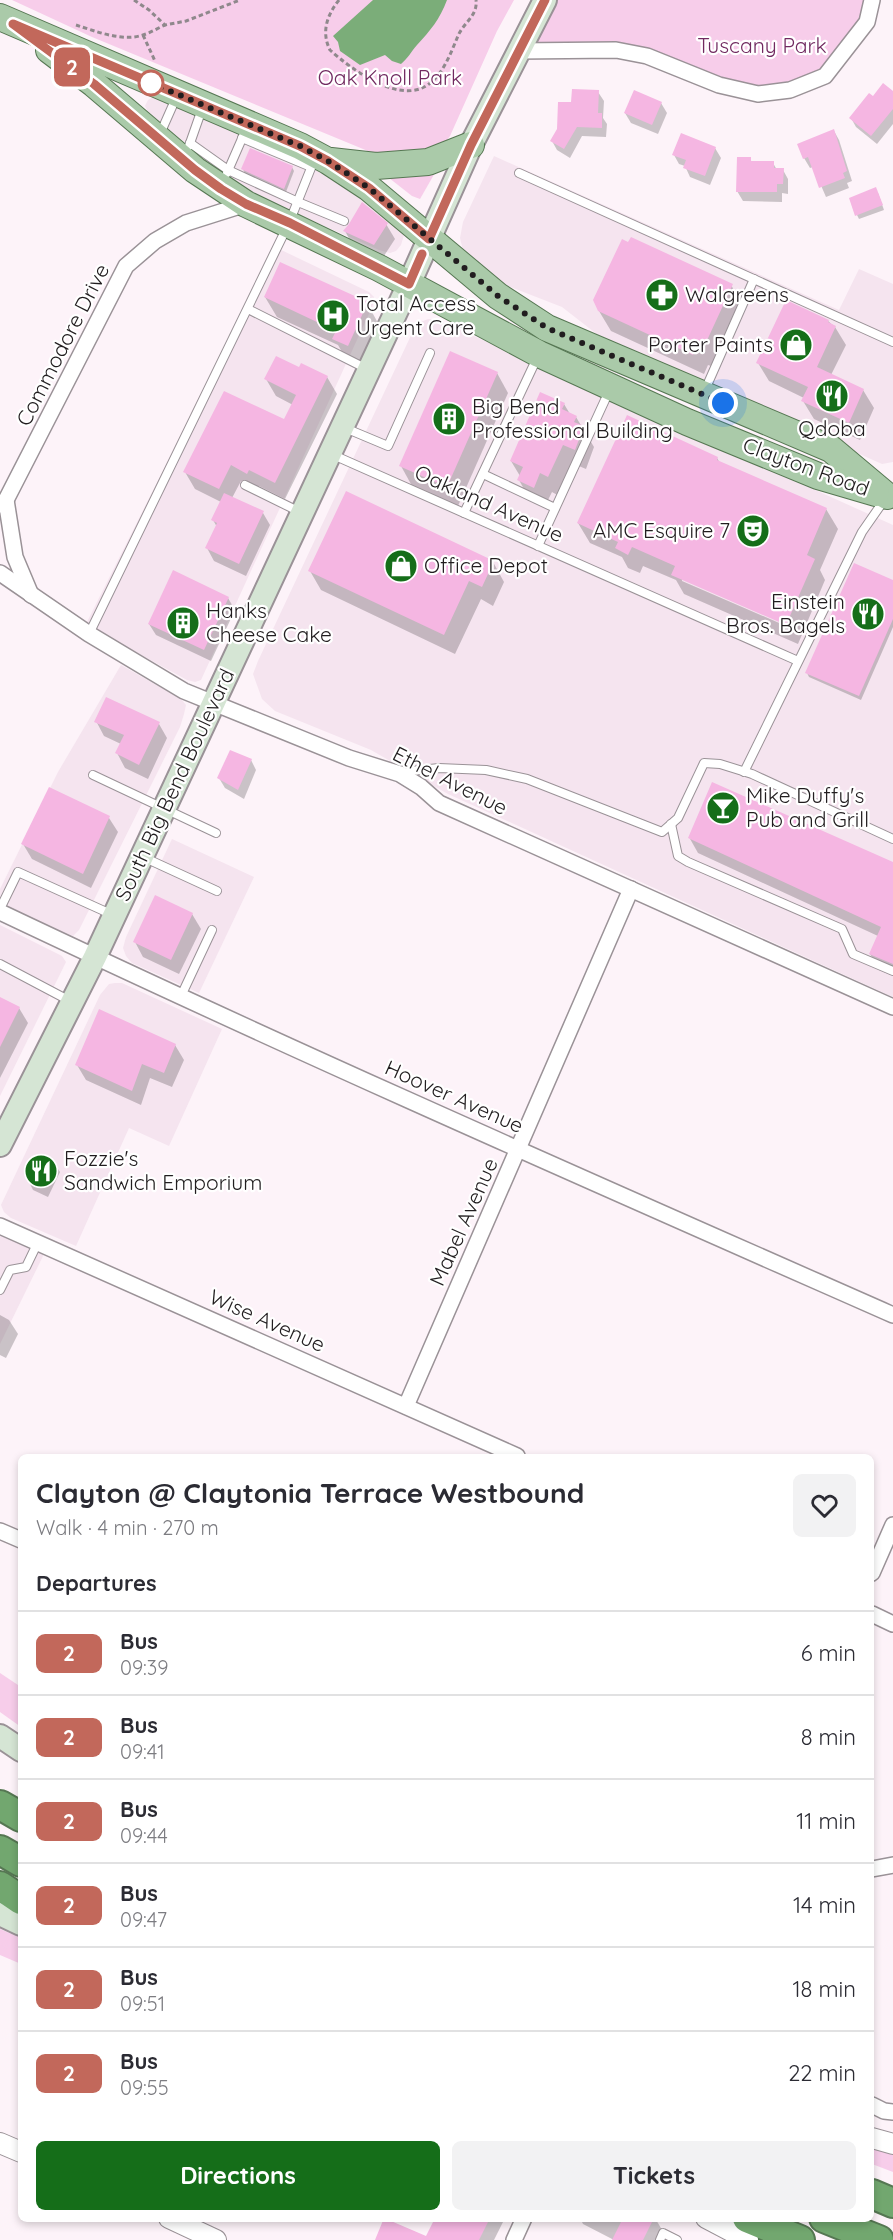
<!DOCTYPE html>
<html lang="en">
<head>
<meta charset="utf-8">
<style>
  :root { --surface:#fff; --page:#f2f2f3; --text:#2b2b33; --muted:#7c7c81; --line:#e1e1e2; --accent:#156e19 }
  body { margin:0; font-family:Quicksand,sans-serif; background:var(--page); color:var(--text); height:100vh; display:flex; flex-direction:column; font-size:22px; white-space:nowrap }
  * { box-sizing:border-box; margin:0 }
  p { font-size:20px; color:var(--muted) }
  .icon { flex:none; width:33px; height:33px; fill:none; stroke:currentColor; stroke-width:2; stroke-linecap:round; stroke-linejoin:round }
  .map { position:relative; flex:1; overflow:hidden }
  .drawer { position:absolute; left:18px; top:1454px; width:856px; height:768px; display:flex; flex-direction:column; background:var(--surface); border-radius:9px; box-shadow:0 3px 9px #0003 }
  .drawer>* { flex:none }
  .badge { padding:0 12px; border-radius:9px; font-size:21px; line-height:39px }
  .you { position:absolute; width:30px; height:30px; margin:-15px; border:4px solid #fff; border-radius:50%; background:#1a73e8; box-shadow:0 0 0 9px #1a73e833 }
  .map>.badge { position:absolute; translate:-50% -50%; box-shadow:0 0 0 3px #fff }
  h2 { padding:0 18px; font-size:22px; line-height:54px }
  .round { display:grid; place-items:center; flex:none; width:63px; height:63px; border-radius:9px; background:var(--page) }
  .head { display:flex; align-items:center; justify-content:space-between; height:102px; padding:0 18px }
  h1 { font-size:28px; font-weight:800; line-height:45px }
  .primary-button { display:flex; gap:12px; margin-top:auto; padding:12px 18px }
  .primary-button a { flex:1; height:69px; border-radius:9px; background:var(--accent); color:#fff; font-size:24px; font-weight:800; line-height:69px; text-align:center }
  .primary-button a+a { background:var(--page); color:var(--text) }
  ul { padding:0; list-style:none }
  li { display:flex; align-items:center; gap:18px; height:84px; padding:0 18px; border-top:2px solid var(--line) }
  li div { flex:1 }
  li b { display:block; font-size:22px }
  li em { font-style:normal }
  li .badge { min-width:66px; font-weight:700; text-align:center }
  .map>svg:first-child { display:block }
</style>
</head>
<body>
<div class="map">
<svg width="893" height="2240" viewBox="0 0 893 2240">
  <rect width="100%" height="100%" fill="#fdf3f9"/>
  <g fill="#f5e4ef">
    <polygon points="155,96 166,99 340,180 400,228 404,235 401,245 396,251 390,253 379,250 265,200 234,183 148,112 145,106 148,100"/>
    <polygon points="494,156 839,310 859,269 893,284 893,462 882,464 622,348 598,335 562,307 498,282 476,265 463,250 460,238 463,222"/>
    <polygon points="275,247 369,292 374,297 373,305 201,680 195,682 187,680 114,640 87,622"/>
    <polygon points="428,319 436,319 893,525 893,997 448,794 371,750 275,711 262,699 253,674 258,661 414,329 421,322"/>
    <polygon points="121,665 181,699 186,705 184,714 180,727 79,930 73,936 65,934 0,903 0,889 58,772"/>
    <polygon points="172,839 254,877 199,993 132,963 126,956 123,948 126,937"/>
    <polygon points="0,925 62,956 66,962 0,1096"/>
    <polygon points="115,983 122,983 222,1029 169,1146 129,1128 76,1246 11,1218 4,1212 1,1205 100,995 109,984"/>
    <polygon points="0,1235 44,1254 0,1344"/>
  </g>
  <g fill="#f7cdea">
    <polygon points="12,0 514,0 497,31 450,136 442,147 380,156 92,37"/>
    <polygon points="545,0 872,0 825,76 758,94 647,56 517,51"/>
    <polygon points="436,171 420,199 412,196 384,174"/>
    <polygon points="0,1673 21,1687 21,1727 0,1712"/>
    <polygon points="0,1929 21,1938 21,1964 0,1955"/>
    <polygon points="872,2146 893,2152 893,2172 872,2164"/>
  </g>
  <path fill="#7bad79" d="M 373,0 L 447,0 C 440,19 430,31 417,45 C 411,52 408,58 401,64 L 392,61 L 385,55 L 360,65 L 340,51 L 338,42 L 333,36 Z"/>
  <g fill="#0003" fill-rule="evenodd">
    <polygon points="598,92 604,101 603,118 607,124 606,137 582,136 570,158 557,150 552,141 573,104"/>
    <polygon points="893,93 893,124 877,144 856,127 851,118 873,98"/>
    <polygon points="661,103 667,113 658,134 631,123 625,113"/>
    <polygon points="834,131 839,140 852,181 847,183 849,188 826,197 813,167 810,168 804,158"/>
    <polygon points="715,148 721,158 710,185 690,177 685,166 679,164 674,155"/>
    <polygon points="750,159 752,162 773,163 777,170 783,170 788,179 788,194 782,193 782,202 743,201 737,191"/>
    <polygon points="292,167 294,171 286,192 245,174 243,169"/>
    <polygon points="878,193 884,210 859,219 857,215"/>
    <polygon points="386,224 395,239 382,259 353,246 345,231"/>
    <polygon points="629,244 731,285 743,305 714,367 708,365 704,374 611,331 599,311"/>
    <polygon points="265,297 367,303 378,323 359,365 346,359 338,345 277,317"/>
    <polygon points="828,321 835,327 846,345 831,375 863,390 874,408 860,440 814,419 803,401 804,398 769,381 758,363"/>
    <polygon points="300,369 327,377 337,394 285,499 259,486 257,490 241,481 232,498 263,513 270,525 246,576 214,561 207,548 217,527 213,520 221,502 195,489 185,472 285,421 293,405 276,396 266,379"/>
    <polygon points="497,373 508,393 458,506 412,486 401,466"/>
    <polygon points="564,404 570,414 576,417 594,447 586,469 574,464 559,496 552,492 545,506 530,500 519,480 520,476 511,461"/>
    <path d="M 717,458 L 720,463 L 826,509 L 838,529 L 820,570 L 825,580 L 798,644 L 684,594 L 676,580 L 643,566 L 640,573 L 628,568 L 622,557 L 590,543 L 578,523 ZM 682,578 L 794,627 L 793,629 L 682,581 Z"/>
    <polygon points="493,562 504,582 493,606 481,599 455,654 321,590 310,571"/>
    <polygon points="893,582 893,627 861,700 809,677 807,673"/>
    <polygon points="228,598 235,610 211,661 156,635 149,624"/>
    <polygon points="96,721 159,724 167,738 148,779 125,768 117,753 121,744 104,736"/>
    <polygon points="251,760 256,770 244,799 225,788 219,778"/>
    <polygon points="50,789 109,818 118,832 91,888 32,859 23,844"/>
    <polygon points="689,837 893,863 893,976 879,970 870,954 878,936 698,853"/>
    <polygon points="192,914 201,929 179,974 143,957 135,942"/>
    <polygon points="0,999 19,1008 28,1023 0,1078"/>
    <polygon points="175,1045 184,1060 172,1087 150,1078 141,1105 86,1080 77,1065"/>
    <polygon points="54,1163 60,1172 48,1197 33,1190 28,1180"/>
    <polygon points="0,1315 9,1320 18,1334 6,1358 0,1355"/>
    <polygon points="437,2218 505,2218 494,2240 376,2240 427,2238"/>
    <polygon points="580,2218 655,2218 668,2240 614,2240 583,2224"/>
  </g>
  <g fill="#f5b6e2">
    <polygon points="883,83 893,91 893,109 871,136 849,118 869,93 873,96"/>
    <polygon points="572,89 599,90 598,113 602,113 602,128 577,127 564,149 550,141 557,129 558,102 571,102"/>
    <polygon points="634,90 662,102 652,125 624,113"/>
    <polygon points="834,129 847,171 843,173 845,178 819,188 808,157 803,159 797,144"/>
    <polygon points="681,133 716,147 705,176 683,168 686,160 672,155"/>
    <polygon points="250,148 293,166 284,189 241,169"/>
    <polygon points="737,157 751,157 751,161 774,161 774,168 784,168 783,184 777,184 777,192 736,192"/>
    <polygon points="876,187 883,205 855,216 849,198"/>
    <polygon points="362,202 388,223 374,245 343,231 349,224"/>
    <polygon points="631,237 733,284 703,349 697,346 693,355 598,311 593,300 622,239 628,242"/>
    <polygon points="280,262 368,302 348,346 332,339 336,331 264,297"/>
    <polygon points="786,300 829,320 828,322 836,326 817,367 864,389 849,423 801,401 808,387 756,363"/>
    <polygon points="450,351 498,372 447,487 399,466"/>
    <polygon points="276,356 299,367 301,363 328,376 275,483 249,470 247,474 231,465 219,489 183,472 224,391 284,419 296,395 264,379"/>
    <polygon points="540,392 565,403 562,409 577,416 574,422 584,426 575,450 563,445 548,477 540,473 534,488 517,480 523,467 510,461"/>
    <polygon points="627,415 718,457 717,460 827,508 807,555 815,559 786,625 671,575 675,566 632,547 628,555 615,548 618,542 577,523"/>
    <polygon points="346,491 494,561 482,587 469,581 444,635 308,571"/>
    <polygon points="224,493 264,511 239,564 205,548 217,523 211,520"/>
    <polygon points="854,563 893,580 893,619 859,696 805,673"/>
    <polygon points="173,570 229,597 204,650 148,624"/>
    <polygon points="106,697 160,722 139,765 115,753 124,735 94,722"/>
    <polygon points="230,750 252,759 238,790 217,778"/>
    <polygon points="712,782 893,862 893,964 869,954 881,927 688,838"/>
    <polygon points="49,787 110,816 83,874 21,844"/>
    <polygon points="155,895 193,913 171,960 133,942"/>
    <polygon points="0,997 20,1007 0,1047"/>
    <polygon points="99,1009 176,1044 164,1073 142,1064 132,1091 75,1065"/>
    <polygon points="39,1154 55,1162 42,1188 26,1180"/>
    <polygon points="384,2218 426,2236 435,2218 481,2218 488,2222 479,2240 375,2240"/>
    <polygon points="623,2218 654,2218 643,2240 612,2240"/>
  </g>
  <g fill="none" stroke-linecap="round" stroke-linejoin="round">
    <g stroke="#9a9297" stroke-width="10">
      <g id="service">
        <polyline points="160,134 176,98"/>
        <polyline points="242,138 311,167"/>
        <polyline points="190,143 228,170 298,202 344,221"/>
        <polyline points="189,146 202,109"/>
        <polyline points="227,173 244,134"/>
        <polyline points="519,173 893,342"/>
        <polyline points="248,309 367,369"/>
        <polyline points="705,390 754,279"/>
        <polyline points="345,428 388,446 430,353"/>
        <polyline points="331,454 798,661"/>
        <polyline points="483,474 555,508"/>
        <polyline points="245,485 300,512"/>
        <polyline points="464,513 537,358"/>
        <polyline points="538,546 610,389"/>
        <polyline points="89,634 289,223 315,158"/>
        <polyline points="744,772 862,532 885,499"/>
        <polyline points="402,774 411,771 439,768 486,770 527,779 662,832 678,818 704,763 720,764 752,774 893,839"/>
        <polyline points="93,775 216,833"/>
        <polyline points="671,824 678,856 688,862 842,929 853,954 893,971"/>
        <polyline points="143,857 217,891"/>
        <polyline points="0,909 18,872 113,915"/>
        <polyline points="0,964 70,1001"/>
        <polyline points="181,996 212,930"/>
        <polyline points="0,1290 10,1270 26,1267 38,1242"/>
        <polyline points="660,2240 663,2233 677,2240"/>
      </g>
    </g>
    <g stroke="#9a9297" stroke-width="18">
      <g id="minor">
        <polyline points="517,51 616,50 647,56 719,85 758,94 790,90 825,76 867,22 872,0"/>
        <polyline points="6,500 15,557 31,595"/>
        <polyline points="0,505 6,500 126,266 155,241 186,223 246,204"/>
        <polyline points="0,573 89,634 184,691 349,758 400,774 421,787 439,803 893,1007"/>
        <path d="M 0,912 C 295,1052 594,1183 893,1315"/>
        <polyline points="0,1226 517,1456"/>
        <polyline points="406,1406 631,889"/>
        <polyline points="0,1531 21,1540"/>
        <polyline points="872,1573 893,1525"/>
        <polyline points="872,1614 893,1624"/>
        <polyline points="872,1869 893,1865"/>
        <polyline points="872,2105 884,2111 893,2112"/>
        <polyline points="514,2240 524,2218"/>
      </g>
    </g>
    <g stroke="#9a9297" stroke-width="22">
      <g id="tertiary">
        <polyline points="872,2138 893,2144"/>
        <polyline points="0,2143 21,2152"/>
        <polyline points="169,2218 216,2240"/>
        <polyline points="706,2218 748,2240"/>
      </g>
    </g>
    <g stroke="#9a9297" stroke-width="26">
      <g id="secondary">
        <polyline points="0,1145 95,957 409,284 471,145 545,0"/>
        <polyline points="0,1736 21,1750"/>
        <polyline points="0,1914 21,1924"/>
      </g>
    </g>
    <g stroke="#567753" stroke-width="28">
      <g id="primary">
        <polyline points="0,17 300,146 328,161 369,188 498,296 547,328 831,449 887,496"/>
        <polyline points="49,50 94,84 195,170 246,204 379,268 539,354 687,422 818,476 876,493"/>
        <polyline points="331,161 376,166 428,162 471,145"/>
      </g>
    </g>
    <g stroke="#567753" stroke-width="32">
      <g id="motorway">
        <polyline points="0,1805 21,1817"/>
        <polyline points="0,1850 21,1862"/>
        <polyline points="0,1886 21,1900"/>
        <polyline points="872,2194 893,2203"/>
        <polyline points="747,2218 800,2240"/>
        <polyline points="824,2218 879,2240"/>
      </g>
    </g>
    <g stroke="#8f888c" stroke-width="3" stroke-dasharray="4.5 3" stroke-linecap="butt">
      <polyline points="134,0 149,10 165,25 186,21 240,0"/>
      <path d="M 339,0 C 327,15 321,32 330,50 C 351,69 400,106 429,84 C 444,73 451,52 458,36 C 463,23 478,16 476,0"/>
      <path d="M 76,25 C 95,31 122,42 143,35 C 150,33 158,28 165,25"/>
      <polyline points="143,35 155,61"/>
    </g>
    <use href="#service" stroke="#fff" stroke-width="8"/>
    <use href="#minor" stroke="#fff" stroke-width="15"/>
    <use href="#tertiary" stroke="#fff" stroke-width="20"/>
    <use href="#secondary" stroke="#d5e5d4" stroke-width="22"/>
    <use href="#primary" stroke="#aacaa9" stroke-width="26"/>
    <use href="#motorway" stroke="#72a76f" stroke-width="28"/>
  </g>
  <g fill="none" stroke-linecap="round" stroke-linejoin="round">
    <g stroke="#fff" stroke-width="14">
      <polyline id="line" points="422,254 409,284 290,223 246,204 221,189 195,170 94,84 13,24 300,146 328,161 369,188 429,239 471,145 545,0"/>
    </g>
    <use href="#line" stroke="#c2685b" stroke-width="9"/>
    <polyline stroke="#211d1f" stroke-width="6" stroke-dasharray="0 10.8" points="151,83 300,146 328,161 369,188 498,296 547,328 723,403"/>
  </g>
  <defs>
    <g id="pharmacy-disc" transform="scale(1.725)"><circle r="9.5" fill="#156e19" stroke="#fff"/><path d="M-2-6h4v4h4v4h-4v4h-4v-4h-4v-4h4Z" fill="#fff"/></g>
    <g id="hospital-disc" transform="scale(1.725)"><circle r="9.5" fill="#156e19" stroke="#fff"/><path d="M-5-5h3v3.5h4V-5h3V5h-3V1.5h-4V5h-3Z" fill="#fff"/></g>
    <g id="shop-disc" transform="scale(1.725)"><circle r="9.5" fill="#156e19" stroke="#fff"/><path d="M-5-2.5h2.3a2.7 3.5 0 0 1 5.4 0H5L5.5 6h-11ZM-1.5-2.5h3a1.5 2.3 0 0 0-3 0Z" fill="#fff"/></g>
    <g id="restaurant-disc" transform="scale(1.725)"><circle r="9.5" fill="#156e19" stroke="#fff"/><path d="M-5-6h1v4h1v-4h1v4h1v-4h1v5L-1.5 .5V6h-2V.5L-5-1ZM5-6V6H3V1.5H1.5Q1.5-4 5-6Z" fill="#fff"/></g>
    <g id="building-disc" transform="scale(1.725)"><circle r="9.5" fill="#156e19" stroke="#fff"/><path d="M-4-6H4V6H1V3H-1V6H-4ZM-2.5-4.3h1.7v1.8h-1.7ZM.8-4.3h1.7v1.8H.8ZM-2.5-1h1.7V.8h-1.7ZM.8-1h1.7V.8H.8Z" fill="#fff"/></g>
    <g id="theatre-disc" transform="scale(1.725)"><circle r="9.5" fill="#156e19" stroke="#fff"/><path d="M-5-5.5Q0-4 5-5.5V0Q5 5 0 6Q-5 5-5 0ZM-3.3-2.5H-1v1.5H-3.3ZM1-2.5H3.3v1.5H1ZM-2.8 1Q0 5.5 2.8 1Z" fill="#fff"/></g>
    <g id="bar-disc" transform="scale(1.725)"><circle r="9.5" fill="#156e19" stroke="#fff"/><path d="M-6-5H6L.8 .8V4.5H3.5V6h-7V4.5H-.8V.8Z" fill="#fff"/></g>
  </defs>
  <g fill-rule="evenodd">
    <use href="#pharmacy-disc" x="662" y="295"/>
    <use href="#hospital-disc" x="333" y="316"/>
    <use href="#shop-disc" x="796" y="345"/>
    <use href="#restaurant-disc" x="832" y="396"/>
    <use href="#building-disc" x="449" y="419"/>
    <use href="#theatre-disc" x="753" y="531"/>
    <use href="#shop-disc" x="401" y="566"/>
    <use href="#restaurant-disc" x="868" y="614"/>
    <use href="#building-disc" x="183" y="623"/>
    <use href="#bar-disc" x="723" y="808"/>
    <use href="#restaurant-disc" x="41" y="1171"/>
  </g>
  <circle fill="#fff" stroke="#c2685b" stroke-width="3" cx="151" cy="83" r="12"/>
  <g text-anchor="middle" stroke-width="4.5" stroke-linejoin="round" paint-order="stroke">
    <g font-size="21" fill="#712960" stroke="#fff">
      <text x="762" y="53">Tuscany Park</text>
      <text x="390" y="85">Oak Knoll Park</text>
    </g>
    <g font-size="21" fill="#211d1f" stroke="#fff" text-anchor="start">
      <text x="685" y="302">Walgreens</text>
      <text x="356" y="311">Total Access<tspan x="356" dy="24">Urgent Care</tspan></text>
      <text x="773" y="352" text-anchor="end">Porter Paints</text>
      <text x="472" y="414">Big Bend<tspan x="472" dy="24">Professional Building</tspan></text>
      <text x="832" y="436" text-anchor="middle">Qdoba</text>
      <text x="730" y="538" text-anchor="end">AMC Esquire 7</text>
      <text x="424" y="573">Office Depot</text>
      <text x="845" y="609" text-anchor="end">Einstein<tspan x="845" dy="24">Bros. Bagels</tspan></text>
      <text x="206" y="618">Hanks<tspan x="206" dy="24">Cheese Cake</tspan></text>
      <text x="746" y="803">Mike Duffy's<tspan x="746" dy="24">Pub and Grill</tspan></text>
      <text x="64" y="1166">Fozzie's<tspan x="64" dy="24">Sandwich Emporium</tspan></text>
    </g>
    <g font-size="21" fill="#211d1f" stroke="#fff">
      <text transform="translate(63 345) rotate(-63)" y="7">Commodore Drive</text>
      <text transform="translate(806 467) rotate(20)" y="7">Clayton Road</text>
      <text transform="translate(489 504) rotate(24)" y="7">Oakland Avenue</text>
      <text transform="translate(450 781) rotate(27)" y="7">Ethel Avenue</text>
      <text transform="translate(175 785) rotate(-65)" y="7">South Big Bend Boulevard</text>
      <text transform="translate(454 1097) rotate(24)" y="7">Hoover Avenue</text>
      <text transform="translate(464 1222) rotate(-66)" y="7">Mabel Avenue</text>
      <text transform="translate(267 1321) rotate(24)" y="7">Wise Avenue</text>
    </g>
  </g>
</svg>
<div class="you" style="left:723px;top:403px"></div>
<b class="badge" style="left:72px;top:67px;background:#c2685b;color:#fff">2</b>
<section class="drawer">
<div class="head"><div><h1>Clayton @ Claytonia Terrace Westbound</h1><p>Walk · 4 min · 270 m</p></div><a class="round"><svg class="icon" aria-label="heart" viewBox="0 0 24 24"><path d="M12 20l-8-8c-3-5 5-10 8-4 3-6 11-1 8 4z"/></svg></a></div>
<h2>Departures</h2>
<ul>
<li><span class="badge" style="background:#c2685b;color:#fff">2</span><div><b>Bus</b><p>09:39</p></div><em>6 min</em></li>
<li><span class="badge" style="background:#c2685b;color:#fff">2</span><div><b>Bus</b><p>09:41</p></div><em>8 min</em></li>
<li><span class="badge" style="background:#c2685b;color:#fff">2</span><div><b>Bus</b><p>09:44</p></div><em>11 min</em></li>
<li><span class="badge" style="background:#c2685b;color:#fff">2</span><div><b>Bus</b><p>09:47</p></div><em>14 min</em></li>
<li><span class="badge" style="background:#c2685b;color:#fff">2</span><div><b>Bus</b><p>09:51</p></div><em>18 min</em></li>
<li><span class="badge" style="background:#c2685b;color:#fff">2</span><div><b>Bus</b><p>09:55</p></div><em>22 min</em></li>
</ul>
<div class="primary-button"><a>Directions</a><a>Tickets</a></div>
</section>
</div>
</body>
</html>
